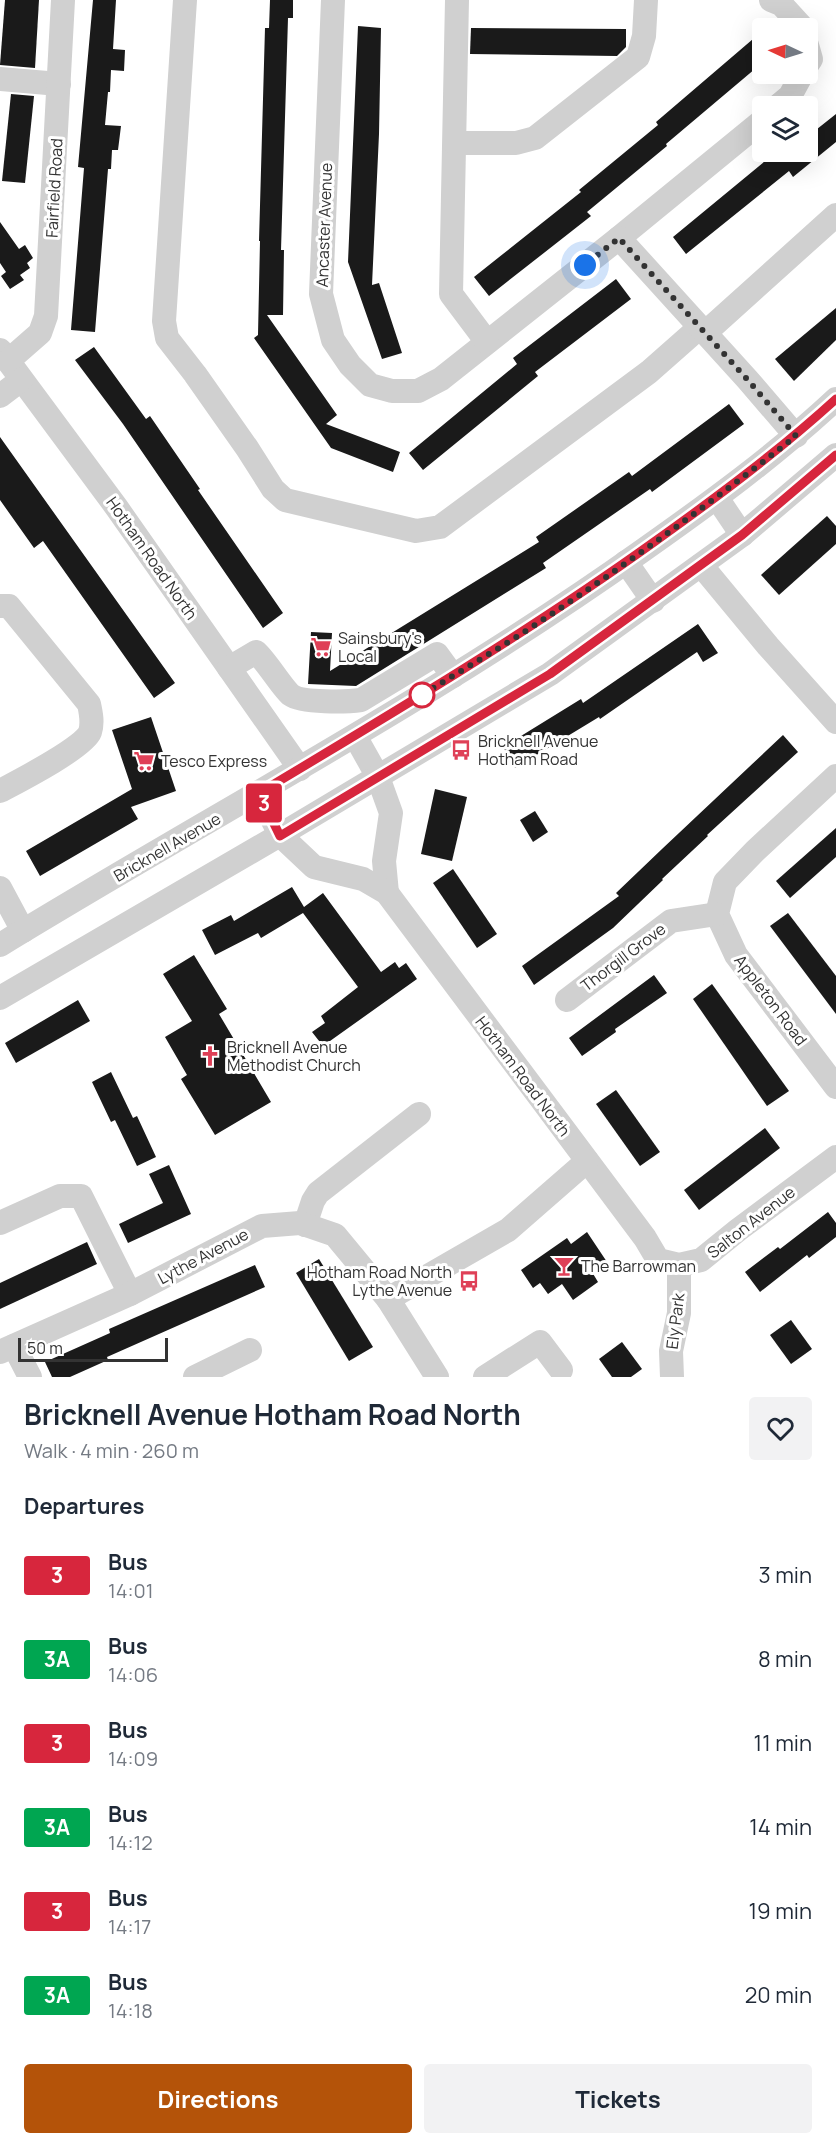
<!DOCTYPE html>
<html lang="en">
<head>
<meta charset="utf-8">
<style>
  :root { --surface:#fff; --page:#f2f2f3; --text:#1f2937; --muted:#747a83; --accent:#b45309 }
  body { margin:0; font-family:Manrope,sans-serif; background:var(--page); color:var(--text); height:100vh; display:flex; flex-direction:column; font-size:22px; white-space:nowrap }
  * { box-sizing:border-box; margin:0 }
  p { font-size:20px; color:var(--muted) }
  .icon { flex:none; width:33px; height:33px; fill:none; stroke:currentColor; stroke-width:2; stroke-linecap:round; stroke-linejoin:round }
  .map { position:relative; height:1377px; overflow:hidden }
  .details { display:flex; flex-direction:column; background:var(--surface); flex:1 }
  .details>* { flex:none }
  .badge { padding:0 12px; border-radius:4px; font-size:21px; line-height:39px }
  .needle { width:39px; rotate:274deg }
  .buttons { position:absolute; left:752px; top:18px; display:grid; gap:12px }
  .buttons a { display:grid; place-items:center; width:66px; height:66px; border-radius:6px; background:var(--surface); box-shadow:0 6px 24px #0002; font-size:30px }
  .scale { position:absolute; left:18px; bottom:15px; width:150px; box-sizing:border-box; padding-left:6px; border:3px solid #333; border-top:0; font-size:16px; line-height:21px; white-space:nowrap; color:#333; -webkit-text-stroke:4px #fff; paint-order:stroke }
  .you { position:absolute; width:30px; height:30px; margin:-15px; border:4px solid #fff; border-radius:50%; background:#1a73e8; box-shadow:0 0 0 9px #1a73e833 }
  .map>.badge { position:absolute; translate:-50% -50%; box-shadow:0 0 0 3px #fff }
  h2 { padding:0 24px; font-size:22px; line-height:54px }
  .round { display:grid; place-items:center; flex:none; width:63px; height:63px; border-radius:6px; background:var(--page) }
  .overview { display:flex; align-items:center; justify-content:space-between; height:102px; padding:0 24px }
  h1 { font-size:28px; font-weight:700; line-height:45px }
  .action { display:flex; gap:12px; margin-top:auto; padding:12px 24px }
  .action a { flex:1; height:69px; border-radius:6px; background:var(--accent); color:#fff; font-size:24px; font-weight:700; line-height:69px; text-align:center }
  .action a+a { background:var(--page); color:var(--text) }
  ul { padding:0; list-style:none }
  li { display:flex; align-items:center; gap:18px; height:84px; padding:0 24px }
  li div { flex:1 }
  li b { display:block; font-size:22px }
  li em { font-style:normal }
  li .badge { min-width:66px; font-weight:700; text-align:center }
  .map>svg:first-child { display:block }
</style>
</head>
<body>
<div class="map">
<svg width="836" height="1377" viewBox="0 0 836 1377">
  <rect width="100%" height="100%" fill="#fff"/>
  <g fill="#1a1a1a">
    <polygon points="5,0 39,0 35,68 0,65"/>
    <polygon points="93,0 116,0 113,49 125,50 124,71 111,70 110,92 108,92 105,125 121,126 118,150 112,150 111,169 108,169 95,332 71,330 84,168 78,167"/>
    <polygon points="270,0 293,0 293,18 288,18 281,250 284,250 283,315 267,315 337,415 326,424 400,452 393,472 331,448 254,338 258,335 260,241 259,241 265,28 269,28"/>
    <polygon points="358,26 381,28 379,134 372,285 379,283 402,353 382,359 348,262"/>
    <polygon points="471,28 626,29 626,47 617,56 470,54"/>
    <polygon points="753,39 762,50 762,63 666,144 667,146 587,212 591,216 489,296 474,277 581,192 579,190 658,125 656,122"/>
    <polygon points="11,94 34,96 25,183 2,181"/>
    <polygon points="836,114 836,142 793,177 789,171 686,254 673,237 776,152 807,152 807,137"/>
    <polygon points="0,222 19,249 25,245 33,258 27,263 30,268 20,275 24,280 10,289 1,276 6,272 0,263"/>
    <polygon points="616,279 631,299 535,372 538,376 423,470 409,453 517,364 513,358"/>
    <polygon points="836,308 836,340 794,381 775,359"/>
    <polygon points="94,347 146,419 150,416 200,489 198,490 283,613 263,628 123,424 75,360"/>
    <polygon points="729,404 744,424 652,492 650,489 543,563 546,568 356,686 308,684 311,632 332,633 330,671 539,542 536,537 629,472 632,476"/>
    <polygon points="0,437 175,683 154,698 43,541 34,548 0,500"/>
    <polygon points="827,516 836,526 836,544 779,595 761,575"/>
    <polygon points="698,624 718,653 703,662 697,652 600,719 599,717 515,768 503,747 581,699 583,703"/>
    <polygon points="151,717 176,791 131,807 138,819 40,876 26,851 132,789 112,730"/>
    <polygon points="783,735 798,752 707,835 708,836 662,879 663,880 613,928 534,985 522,966 619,896 616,893 662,849"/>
    <polygon points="435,789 467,797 452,861 421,854"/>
    <polygon points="535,811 548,832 533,842 520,820"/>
    <polygon points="836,828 836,857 790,898 776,881"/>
    <polygon points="453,869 497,934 477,948 433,883"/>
    <polygon points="292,887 304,907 323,893 381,972 395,962 399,968 406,963 417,979 323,1046 312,1032 325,1023 321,1016 358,987 303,913 261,938 258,933 215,955 202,930 231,915 234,921"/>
    <polygon points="788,913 836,976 836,1014 770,926"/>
    <polygon points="194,955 227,1009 219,1014 271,1102 215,1135 181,1079 187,1075 165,1037 192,1021 163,974"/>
    <polygon points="654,975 667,993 615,1029 616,1032 582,1056 569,1038"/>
    <polygon points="712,984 789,1091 767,1106 693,999"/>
    <polygon points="78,1000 90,1021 16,1063 5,1043"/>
    <polygon points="111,1072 133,1118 137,1116 156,1157 137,1166 115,1120 111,1122 92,1082"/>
    <polygon points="616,1090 660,1152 640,1166 596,1104"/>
    <polygon points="765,1128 780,1148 699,1210 684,1190"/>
    <polygon points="169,1165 191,1214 128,1243 119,1224 163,1203 149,1174"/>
    <polygon points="828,1212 836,1223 836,1237 809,1258 807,1255 760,1292 745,1272 778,1247 780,1249"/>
    <polygon points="587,1232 607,1262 592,1272 598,1282 573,1300 562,1284 548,1294 540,1283 533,1288 521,1270 567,1238 571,1244"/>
    <polygon points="87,1242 97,1264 0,1309 0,1283"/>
    <polygon points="319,1259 373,1347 349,1361 296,1273"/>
    <polygon points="255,1265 265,1287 107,1357 108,1360 70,1377 52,1377 45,1362 110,1333 109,1329"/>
    <polygon points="791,1320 812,1349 791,1364 770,1335"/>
    <polygon points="622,1342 642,1369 631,1377 612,1377 599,1359"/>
  </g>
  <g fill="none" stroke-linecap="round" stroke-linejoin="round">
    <g stroke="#d0d0d0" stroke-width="24">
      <polyline points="185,0 164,321 167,338 195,374 247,448 273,489 285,500 416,531 440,527 649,372 700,327"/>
      <polyline points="333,0 321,294 333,340 350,365 370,385 392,391 418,391 441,379 619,238 762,121"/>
      <polyline points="457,0 451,294 487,342"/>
      <polyline points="771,0 781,4 803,28"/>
      <polyline points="807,45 811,59 807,65"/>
      <polyline points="0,79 59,84"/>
      <polyline points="778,106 790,96 802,74"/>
      <polyline points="455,143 516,143 535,138 638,57 644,36 646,0"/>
      <polyline points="619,238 747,379 796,436"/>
      <polyline points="705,333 836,215"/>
      <polyline points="0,350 117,508 300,769"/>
      <polyline points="8,361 40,333 46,316 63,0"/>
      <polyline points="0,396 21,380"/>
      <polyline points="717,498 742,535"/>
      <polyline points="626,562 653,601"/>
      <polyline points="701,565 768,646 836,722"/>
      <path d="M 0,606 L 9,606 L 89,704 C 91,713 93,723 90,732 C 85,747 17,782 0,791"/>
      <path d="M 229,668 L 256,652 C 267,662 283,689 291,695 C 302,703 347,702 361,700 L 437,654 L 453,676"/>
      <polyline points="355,736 378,777 391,813 384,861 387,893"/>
      <polyline points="836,776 755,851 725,882 717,914 736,955 836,1087"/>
      <polyline points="259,793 280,835 314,867 363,879 387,893 645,1238 658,1260 679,1265 701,1260 738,1230 836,1157"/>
      <polyline points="0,888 23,931"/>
      <path d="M 0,945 C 214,814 437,697 642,551 C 710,503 776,455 836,399"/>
      <polyline points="0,998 280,835 550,674 742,535 836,455"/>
      <polyline points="567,1000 671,921 717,914"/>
      <polyline points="0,1223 60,1196 81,1196 130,1294"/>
      <polyline points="305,1225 313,1201 318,1193 419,1114"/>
      <polyline points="14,1346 30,1377"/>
      <polyline points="0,1352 130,1294 262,1226 300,1223 335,1235 388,1299"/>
      <polyline points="195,1377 250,1350"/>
      <polyline points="437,1377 388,1299 508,1230 587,1161"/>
      <polyline points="485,1377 540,1342 561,1370"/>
      <polyline points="672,1377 671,1351 679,1313 679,1265"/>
    </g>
  </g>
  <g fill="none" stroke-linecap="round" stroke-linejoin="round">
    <g stroke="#fff" stroke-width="14">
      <path id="line" d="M 836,399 C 779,451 717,497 654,542 C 527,633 393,713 259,793 L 280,836 L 550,674 L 742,535 L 836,455"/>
    </g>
    <use href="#line" stroke="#d7263d" stroke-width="9"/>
    <path stroke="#333" stroke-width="6" stroke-dasharray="0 10.8" d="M 422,695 L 414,700 C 455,674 497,650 538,623 C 626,565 712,502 796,436 L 747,379 L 619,238 L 585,265"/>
  </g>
  <defs>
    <g id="supermarket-bare" transform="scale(1.62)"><path d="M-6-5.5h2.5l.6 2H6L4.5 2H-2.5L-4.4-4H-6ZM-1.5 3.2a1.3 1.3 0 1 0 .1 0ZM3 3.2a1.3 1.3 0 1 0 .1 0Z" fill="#df4057" stroke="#fff" stroke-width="2.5" paint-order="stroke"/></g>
    <g id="bus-bare" transform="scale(1.62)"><path d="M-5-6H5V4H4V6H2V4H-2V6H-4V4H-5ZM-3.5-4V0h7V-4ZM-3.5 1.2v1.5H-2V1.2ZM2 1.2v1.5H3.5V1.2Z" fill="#df4057" stroke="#fff" stroke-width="2.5" paint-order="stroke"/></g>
    <g id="church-bare" transform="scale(1.62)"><path d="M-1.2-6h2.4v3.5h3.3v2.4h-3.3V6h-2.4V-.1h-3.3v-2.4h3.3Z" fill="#df4057" stroke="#fff" stroke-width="2.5" paint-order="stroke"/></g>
    <g id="bar-bare" transform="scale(1.62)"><path d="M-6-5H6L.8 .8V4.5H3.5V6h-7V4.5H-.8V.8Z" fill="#df4057" stroke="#fff" stroke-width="2.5" paint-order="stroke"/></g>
  </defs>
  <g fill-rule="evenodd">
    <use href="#supermarket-bare" x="321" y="647"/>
    <use href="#bus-bare" x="461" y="750"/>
    <use href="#supermarket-bare" x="144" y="761"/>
    <use href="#church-bare" x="210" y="1056"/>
    <use href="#bar-bare" x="564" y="1266"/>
    <use href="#bus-bare" x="469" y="1281"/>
  </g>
  <circle fill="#fff" stroke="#d7263d" stroke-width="3" cx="422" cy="695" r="12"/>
  <g text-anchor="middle" stroke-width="6" stroke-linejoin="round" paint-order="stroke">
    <g font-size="16" fill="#333" stroke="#fff">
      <text transform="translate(54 188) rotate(-87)" y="6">Fairfield Road</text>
      <text transform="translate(324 225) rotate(-88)" y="6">Ancaster Avenue</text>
      <text transform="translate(152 558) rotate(55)" y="6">Hotham Road North</text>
      <text transform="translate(167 847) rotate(-30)" y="6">Bricknell Avenue</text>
      <text transform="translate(623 957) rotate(-37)" y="6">Thorgill Grove</text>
      <text transform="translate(771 1000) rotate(53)" y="6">Appleton Road</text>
      <text transform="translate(523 1076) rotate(53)" y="6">Hotham Road North</text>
      <text transform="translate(751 1222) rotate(-38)" y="6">Salton Avenue</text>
      <text transform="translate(203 1256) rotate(-28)" y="6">Lythe Avenue</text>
      <text transform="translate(675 1321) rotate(-83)" y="6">Ely Park</text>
    </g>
    <g font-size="16" fill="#333" stroke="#fff" text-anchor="start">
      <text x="338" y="644">Sainsbury's<tspan x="338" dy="18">Local</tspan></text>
      <text x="478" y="747">Bricknell Avenue<tspan x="478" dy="18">Hotham Road</tspan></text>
      <text x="161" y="767">Tesco Express</text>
      <text x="227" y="1053">Bricknell Avenue<tspan x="227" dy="18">Methodist Church</tspan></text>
      <text x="581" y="1272">The Barrowman</text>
      <text x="452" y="1278" text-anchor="end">Hotham Road North<tspan x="452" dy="18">Lythe Avenue</tspan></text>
    </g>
  </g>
</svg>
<div class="buttons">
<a><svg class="needle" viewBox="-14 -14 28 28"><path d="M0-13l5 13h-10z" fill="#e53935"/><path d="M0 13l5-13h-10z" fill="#747a83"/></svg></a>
<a><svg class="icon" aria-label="layers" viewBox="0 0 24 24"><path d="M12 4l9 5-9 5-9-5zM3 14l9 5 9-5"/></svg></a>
</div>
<div class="scale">50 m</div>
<div class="you" style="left:585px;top:265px"></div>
<b class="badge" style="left:264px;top:803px;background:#d7263d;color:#fff">3</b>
</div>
<section class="details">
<div class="overview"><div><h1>Bricknell Avenue Hotham Road North</h1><p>Walk · 4 min · 260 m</p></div><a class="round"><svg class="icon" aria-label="heart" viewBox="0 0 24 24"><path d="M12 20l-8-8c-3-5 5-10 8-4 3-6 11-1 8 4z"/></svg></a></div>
<h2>Departures</h2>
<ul>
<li><span class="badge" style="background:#d7263d;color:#fff">3</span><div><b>Bus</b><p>14:01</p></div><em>3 min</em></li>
<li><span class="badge" style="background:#00a651;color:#fff">3A</span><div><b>Bus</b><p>14:06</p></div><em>8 min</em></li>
<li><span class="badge" style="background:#d7263d;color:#fff">3</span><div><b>Bus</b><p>14:09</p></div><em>11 min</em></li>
<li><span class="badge" style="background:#00a651;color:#fff">3A</span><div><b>Bus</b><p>14:12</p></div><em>14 min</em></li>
<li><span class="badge" style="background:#d7263d;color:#fff">3</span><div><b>Bus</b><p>14:17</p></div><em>19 min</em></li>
<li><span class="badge" style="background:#00a651;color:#fff">3A</span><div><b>Bus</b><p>14:18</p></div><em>20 min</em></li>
</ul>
<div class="action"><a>Directions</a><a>Tickets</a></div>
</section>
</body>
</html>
